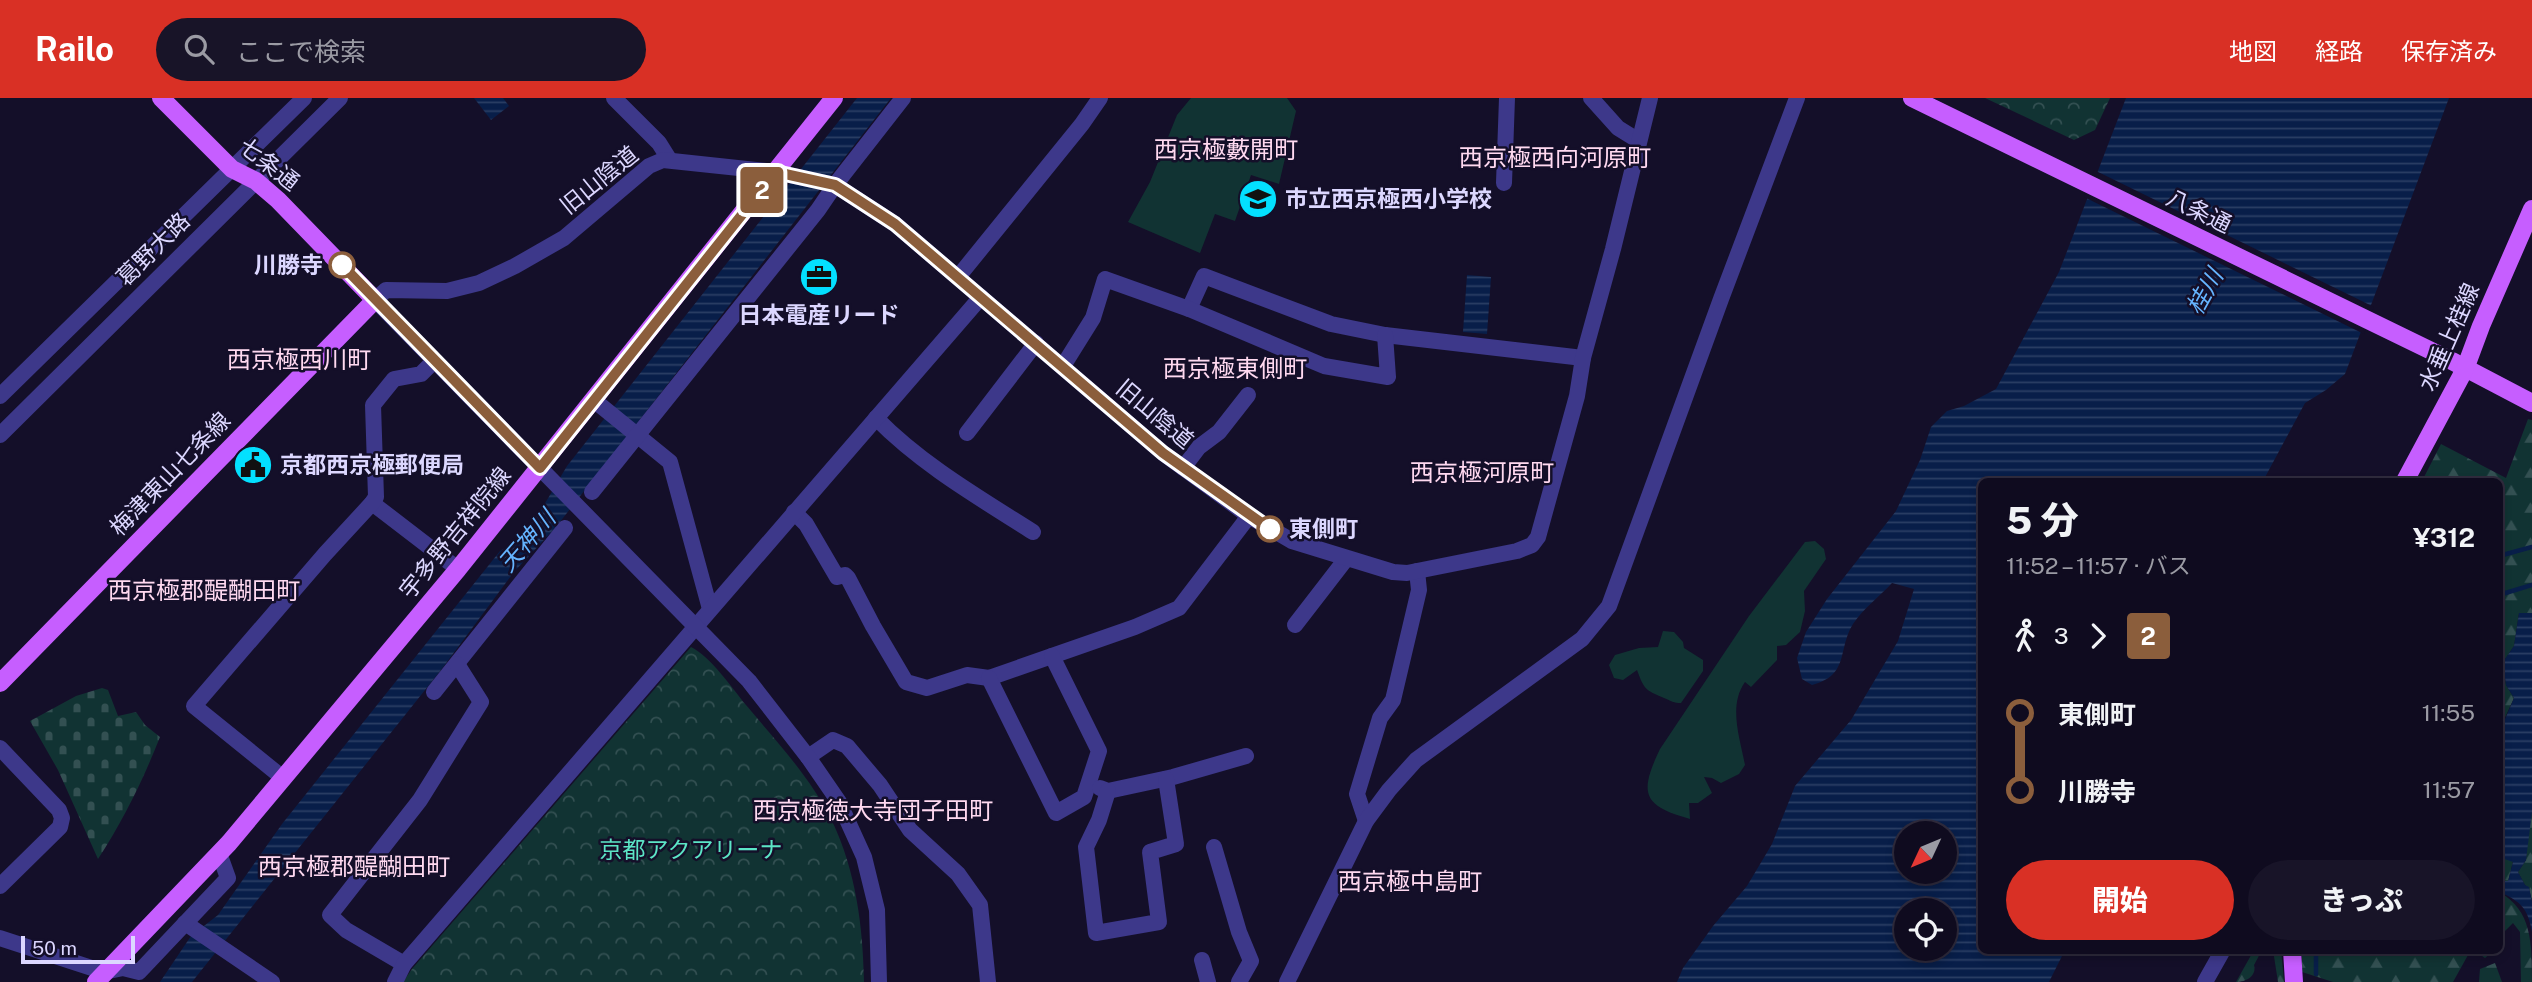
<!DOCTYPE html>
<html lang="ja">
<head>
<meta charset="utf-8">
<style>
  :root { --surface:#0f0b1f; --page:#181428; --text:#f1f3f6; --muted:#9b9ba4; --line:#2f2b3d; --accent:#d93025 }
  body { margin:0; font-family:"Public Sans","Noto Sans JP",sans-serif; background:var(--page); color:var(--text); height:100vh; display:flex; flex-direction:column; font-size:26px; white-space:nowrap }
  * { box-sizing:border-box; margin:0 }
  p { font-size:23px; color:var(--muted) }
  .icon { flex:none; width:38px; height:38px; fill:none; stroke:currentColor; stroke-width:2; stroke-linecap:round; stroke-linejoin:round }
  .map { position:relative; flex:1; overflow:hidden }
  .side { position:absolute; left:1978px; top:380px; width:525px; height:476px; display:flex; flex-direction:column; background:var(--surface); border-radius:10px; box-shadow:0 4px 10px #0003,0 0 0 2px var(--line) }
  .side>* { flex:none }
  .badge { padding:0 14px; border-radius:5px; font-size:24px; line-height:46px }
  .needle { width:46px; rotate:226deg }
  .buttons { position:absolute; left:1894px; top:723px; display:grid; gap:14px }
  .buttons a { display:grid; place-items:center; width:63px; height:63px; border-radius:50%; background:var(--surface); box-shadow:0 4px 10px #0003,0 0 0 2px var(--line); font-size:35px }
  .scale { position:absolute; left:21px; bottom:18px; width:114px; box-sizing:border-box; padding-left:7px; border:4px solid #dcd7ff; border-top:0; font-size:19px; line-height:24px; white-space:nowrap; color:#dcd7ff; -webkit-text-stroke:5px #140f29; paint-order:stroke }
  .map>.badge { position:absolute; translate:-50% -50%; box-shadow:0 0 0 4px #fff }
  .legs { display:flex; align-items:center; gap:10px; height:77px; padding:0 28px; font-size:23px }
  .legs p { margin-inline-start:auto }
  .head { display:flex; align-items:center; justify-content:space-between; height:119px; padding:0 28px }
  h1 { font-size:38px; font-weight:800; line-height:52px }
  .primary-button { display:flex; gap:14px; margin-top:auto; padding:14px 28px }
  .primary-button a { flex:1; height:80px; border-radius:42px; background:var(--accent); color:#fff; font-size:28px; font-weight:800; line-height:80px; text-align:center }
  .primary-button a+a { background:var(--page); color:var(--text) }
  ul { padding:0 28px; list-style:none }
  li { display:flex; align-items:center; gap:24px; height:77px; font-size:26px }
  li i { display:grid; place-items:center; width:10px; height:100%; margin:0 9px; background:currentColor }
  li i::after { content:''; width:18px; height:18px; margin:-9px; border:5px solid; border-radius:50%; background:var(--surface) }
  li p { margin-inline-start:auto }
  li:first-child i { background:linear-gradient(#0000 50%,currentColor 0) }
  li:last-child i { background:linear-gradient(currentColor 50%,#0000 0) }
  header { display:flex; align-items:center; gap:42px; box-sizing:border-box; height:98px; padding:0 35px; background:var(--accent); color:#fff }
  header strong { font-size:33px }
  nav { display:flex; gap:38px; margin-inline-start:auto; font-size:24px }
  .search { width:490px; height:63px; background:var(--page); display:flex; align-items:center; gap:18px; box-sizing:border-box; padding:0 24px; border-radius:38px; color:var(--muted); font-size:26px }
  .map>svg:first-child { display:block }
</style>
</head>
<body>
<header>
<strong>Railo</strong>
<div class="search"><svg class="icon" aria-label="search" viewBox="0 0 24 24"><circle cx="10" cy="10" r="6"/><path d="M15 15l6 6"/></svg>ここで検索</div>
<nav><a>地図</a><a>経路</a><a>保存済み</a></nav>
</header>
<div class="map">
<svg width="2532" height="884" viewBox="0 0 2532 884">
  <defs>
    <pattern id="forest-firs" width="22" height="20" patternUnits="userSpaceOnUse" patternTransform="scale(1.75)"><rect width="22" height="20" fill="#133"/><path d="M5 1l3.5 6h-7zM16 11l3.5 6h-7z" fill="#335052"/></pattern>
    <pattern id="cemetery-stones" width="16" height="16" patternUnits="userSpaceOnUse" patternTransform="scale(1.75)"><rect width="16" height="16" fill="#133"/><path d="M2 7V4a2 2 0 0 1 4 0v3zM10 15v-3a2 2 0 0 1 4 0v3z" fill="#335052"/></pattern>
    <pattern id="park-crowns" width="20" height="18" patternUnits="userSpaceOnUse" patternTransform="scale(1.75)"><rect width="20" height="18" fill="#133"/><path d="M2 6a3 3 0 1 1 6 0M12 15a3 3 0 1 1 6 0" fill="none" stroke="#335052"/></pattern>
    <pattern id="water-rules" width="6" height="5" patternUnits="userSpaceOnUse" patternTransform="scale(1.75)"><rect width="6" height="5" fill="#081e49"/><path d="M0 2.5h6" fill="none" stroke="#2b3e64"/></pattern>
  </defs>
  <rect width="100%" height="100%" fill="#140f29"/>
  <g fill="#133">
    <polygon points="1191,0 1287,0 1296,13 1279,86 1251,77 1235,123 1215,116 1200,155 1128,124 1150,84 1177,17"/>
    <path d="M 1815,443 L 1824,451 L 1826,461 L 1804,493 L 1805,513 L 1800,534 L 1786,547 L 1777,548 L 1777,562 L 1751,589 L 1745,584 C 1728,608 1740,640 1745,667 L 1739,676 L 1721,685 L 1712,680 L 1704,679 L 1712,695 L 1698,705 L 1689,705 L 1690,721 C 1642,708 1639,695 1660,651 L 1749,518 L 1805,444 Z"/>
    <path d="M 1663,533 L 1674,534 L 1683,544 L 1684,550 L 1703,562 L 1703,573 L 1681,605 C 1674,605 1671,603 1664,600 C 1645,592 1644,591 1637,572 L 1623,582 L 1614,580 L 1609,567 L 1615,557 L 1639,550 L 1658,549 Z"/>
  </g>
  <g fill="url(#forest-firs)">
    <polygon points="2528,321 2532,322 2532,515 2519,515 2514,548 2503,564 2506,587 2514,600 2502,626 2499,625 2499,383 2422,383 2441,346 2506,380"/>
    <polygon points="2530,713 2532,714 2532,804 2529,790 2525,787 2518,774 2526,762"/>
    <polygon points="2499,759 2513,763 2508,784 2499,783"/>
    <path d="M 2499,794 C 2532,812 2532,845 2532,884 L 2521,884 L 2520,834 L 2513,825 L 2504,834 L 2499,845 Z"/>
    <path d="M 2254,852 L 2262,852 L 2254,867 C 2257,878 2246,884 2236,884 Z"/>
    <polygon points="2273,852 2281,852 2284,884 2278,884"/>
    <polygon points="2302,852 2494,852 2485,860 2475,853 2468,857 2453,884 2333,884 2302,874"/>
    <polygon points="2495,865 2502,884 2479,884 2480,871"/>
  </g>
  <path fill="url(#cemetery-stones)" d="M 102,590 L 108,592 L 118,618 L 136,614 L 145,627 L 160,639 C 143,682 123,723 98,761 L 58,672 L 30,623 L 76,598 Z"/>
  <g fill="url(#park-crowns)">
    <polygon points="1985,0 2110,0 2095,32 2074,42"/>
    <path d="M 691,549 C 710,558 732,590 746,607 C 776,643 811,680 832,723 C 856,773 863,829 864,884 L 403,884 L 412,871 Z"/>
  </g>
  <g fill="url(#water-rules)" fill-rule="evenodd">
    <polygon points="474,0 503,0 509,8 491,22"/>
    <path d="M 857,0 L 891,0 L 556,429 L 514,474 L 441,572 L 192,884 L 160,884 L 191,838 L 218,817 L 282,726 L 500,453 C 532,435 548,399 567,368 Z"/>
    <path d="M 2126,0 L 2449,0 L 2345,276 L 2326,292 L 2305,305 L 2263,383 L 1981,383 L 1981,852 L 2065,852 L 2049,884 L 1677,884 L 1683,870 L 1713,828 L 1747,788 L 1772,746 L 1795,688 L 1851,622 L 1898,543 L 1914,491 L 1892,485 C 1880,498 1863,511 1853,526 C 1837,552 1850,577 1812,587 L 1802,581 L 1797,560 L 1806,534 L 1827,501 L 1896,413 L 1920,362 L 1931,329 L 1947,313 L 1964,308 L 1996,291 L 2059,174 ZM 1906,735 L 1944,735 L 1944,774 L 1906,774 ZM 1906,812 L 1944,812 L 1944,850 L 1906,850 Z"/>
    <polygon points="1467,177 1491,179 1487,236 1463,234"/>
    <path d="M 2519,515 L 2532,515 L 2532,714 L 2526,762 L 2518,774 L 2525,787 L 2529,789 L 2532,804 L 2532,834 C 2528,811 2521,803 2499,794 L 2499,783 L 2508,783 L 2513,764 L 2499,759 L 2499,704 L 2503,701 L 2503,682 L 2499,669 L 2499,625 L 2503,626 L 2514,600 L 2506,587 L 2503,564 L 2514,548 Z"/>
  </g>
  <polygon fill="#140f29" points="2094,72 2374,209 2364,236 2084,99"/>
  <g fill="none" stroke-linecap="round" stroke-linejoin="round">
    <g stroke="#081e49" stroke-width="4.5">
      <polyline points="2499,458 2532,449"/>
      <polyline points="2499,497 2532,487"/>
      <polyline points="2316,876 2316,852"/>
    </g>
    <g stroke="#3d388a" stroke-width="16">
      <polyline points="614,0 659,45 669,61"/>
      <polyline points="1591,0 1618,30 1639,43"/>
      <polyline points="1504,85 1507,0"/>
      <polyline points="958,179 1082,26 1100,0"/>
      <polyline points="1189,211 1204,178 1331,226 1385,237 1583,260"/>
      <polyline points="1063,268 1093,220 1105,181 1189,211 1324,268 1388,279 1385,237"/>
      <polyline points="0,298 304,0"/>
      <polyline points="595,303 670,364 710,511"/>
      <path d="M 876,320 C 921,366 978,399 1033,434"/>
      <polyline points="967,335 1036,245"/>
      <polyline points="0,337 340,0"/>
      <polyline points="1183,370 1199,349 1219,334 1248,297"/>
      <polyline points="592,394 818,112 835,87 903,0"/>
      <polyline points="372,405 458,471"/>
      <polyline points="794,414 806,426 837,479 845,477 848,480 873,528 906,584 927,590 967,577 989,580 1135,529 1179,510 1249,418"/>
      <polyline points="1295,527 1346,461"/>
      <polyline points="989,580 1056,715 1084,699 1099,653 1052,558"/>
      <polyline points="434,594 565,430"/>
      <polyline points="0,650 59,712 62,720 60,729 0,788"/>
      <polyline points="808,659 833,642 847,648 880,687 910,732 958,776 980,807 988,884"/>
      <polyline points="283,680 194,608 325,456 372,405 376,399 373,307 394,281 421,276 434,263"/>
      <polyline points="1100,690 1108,693 1173,679 1246,658"/>
      <polyline points="1108,693 1099,722 1086,749 1096,835 1159,824 1150,754 1176,746 1166,681"/>
      <polyline points="1366,723 1357,696 1380,620 1393,602 1419,492 1417,473"/>
      <polyline points="1214,749 1239,834 1251,863 1239,884"/>
      <polyline points="185,825 272,884"/>
      <polyline points="0,840 104,874 123,870 139,874 228,780 219,755"/>
      <polyline points="1202,862 1208,884"/>
      <polyline points="404,866 346,832 330,817 420,702 481,604 457,566"/>
      <polyline points="395,884 404,866 981,199"/>
      <polyline points="879,884 877,812 864,759 839,704 808,659 749,583 375,202 386,192 447,193 479,185 515,168 564,140 649,68 663,62 776,74 835,87 895,126 1163,355 1249,418 1292,443 1393,474 1407,475 1517,453 1532,447 1538,439 1577,298 1583,260 1613,151 1650,0"/>
      <polyline points="1287,884 1366,723 1389,692 1416,662 1582,541 1609,508 1721,201 1797,0"/>
      <polyline points="2205,884 2223,852"/>
    </g>
    <g stroke="#c65eff" stroke-width="18">
      <polyline points="1912,0 2452,263 2532,305"/>
      <polyline points="2405,383 2465,271 2481,228 2532,111"/>
      <polyline points="0,585 375,202 278,102 256,83 232,71 161,0"/>
      <polyline points="2292,852 2294,884"/>
      <polyline points="96,884 229,745 458,471 834,0"/>
    </g>
  </g>
  <g fill="none" stroke-linecap="round" stroke-linejoin="round">
    <g stroke="#fff" stroke-width="16">
      <polyline id="line-1" points="342,167 540,370 776,74 835,87 895,126 1163,355 1270,431"/>
    </g>
    <use href="#line-1" stroke="#8b5e3c" stroke-width="10"/>
  </g>
  <defs>
    <g id="school-disc" transform="scale(2.0125)"><circle r="9.5" fill="#03e0ff" stroke="#140f29"/><path d="M0-5L7-2L0 1L-7-2ZM-4 1L0 2.5L4 1V4Q0 6-4 4Z" fill="#111"/></g>
    <g id="office-disc" transform="scale(2.0125)"><circle r="9.5" fill="#03e0ff" stroke="#140f29"/><path d="M-6-3h4V-5.5h4V-3h4V5H-6ZM-1-4.5V-3h2v-1.5ZM-6 0V1H6V0Z" fill="#111"/></g>
    <g id="civic-disc" transform="scale(2.0125)"><circle r="9.5" fill="#03e0ff" stroke="#140f29"/><path d="M-.6-6.5H3V-4.5H.6V-3L4-1V1h2V6H-6V1h2V-1L-.6-3ZM-1.2 2.5V6h2.4V2.5Z" fill="#111"/></g>
  </defs>
  <g fill-rule="evenodd">
    <use href="#school-disc" x="1258" y="101"/>
    <use href="#office-disc" x="819" y="179"/>
    <use href="#civic-disc" x="253" y="367"/>
  </g>
  <g fill="#fff" stroke="#8b5e3c" stroke-width="3.5">
    <circle cx="342" cy="167" r="12"/>
    <circle cx="1270" cy="431" r="12"/>
  </g>
  <g text-anchor="middle" stroke-width="5" stroke-linejoin="round" paint-order="stroke">
    <g font-size="23" fill="#dcd7ff" stroke="#140f29">
      <text transform="translate(269 66) rotate(38)" y="8">七条通</text>
      <text transform="translate(599 82) rotate(-39)" y="8">旧山陰道</text>
      <text transform="translate(2199 113) rotate(26)" y="8">八条通</text>
      <text transform="translate(153 151) rotate(-45)" y="8">葛野大路</text>
      <text transform="translate(2449 239) rotate(-66)" y="8">水垂上桂線</text>
      <text transform="translate(1155 316) rotate(40)" y="8">旧山陰道</text>
      <text transform="translate(170 376) rotate(-46)" y="8">梅津東山七条線</text>
      <text transform="translate(455 435) rotate(-51)" y="8">宇多野吉祥院線</text>
    </g>
    <g font-size="23" font-weight="bold" fill="#dcd7ff" stroke="#140f29" text-anchor="start">
      <text x="1285" y="109">市立西京極西小学校</text>
      <text x="819" y="225" text-anchor="middle">日本電産リード</text>
      <text x="280" y="375">京都西京極郵便局</text>
    </g>
    <g font-size="23" font-weight="bold" fill="#dcd7ff" stroke="#140f29" text-anchor="end">
      <text x="323" y="175">川勝寺</text>
      <text x="1289" y="439" text-anchor="start">東側町</text>
    </g>
    <g font-size="23" fill="#5ce5c6" stroke="#140f29">
      <text x="691" y="760">京都アクアリーナ</text>
    </g>
    <g font-size="24" fill="#ffd9f0" stroke="#140f29">
      <text x="1226" y="60">西京極藪開町</text>
      <text x="1555" y="68">西京極西向河原町</text>
      <text x="299" y="270">西京極西川町</text>
      <text x="1235" y="279">西京極東側町</text>
      <text x="1482" y="383">西京極河原町</text>
      <text x="204" y="501">西京極郡醍醐田町</text>
      <text x="873" y="721">西京極徳大寺団子田町</text>
      <text x="354" y="777">西京極郡醍醐田町</text>
      <text x="1410" y="792">西京極中島町</text>
    </g>
    <g font-size="24" font-style="italic" fill="#65b4ff" stroke="#140f29">
      <text transform="translate(2205 194) rotate(-61)" y="8">桂川</text>
      <text transform="translate(527 443) rotate(-49)" y="8">天神川</text>
    </g>
  </g>
</svg>
<div class="buttons">
<a><svg class="needle" viewBox="-14 -14 28 28"><path d="M0-13l5 13h-10z" fill="#e53935"/><path d="M0 13l5-13h-10z" fill="#9b9ba4"/></svg></a>
<a><svg class="icon" aria-label="locate" viewBox="0 0 24 24"><circle cx="12" cy="12" r="6"/><path d="M12 2v4M12 18v4M2 12h4M18 12h4"/></svg></a>
</div>
<div class="scale">50 m</div>
<b class="badge" style="left:762px;top:92px;background:#8b5e3c;color:#fff">2</b>
<section class="side">
<div class="head"><div><h1>5 分</h1><p>11:52 – 11:57 · バス</p></div><b>¥312</b></div>
<div class="legs"><svg class="icon" aria-label="walk" viewBox="0 0 24 24"><circle cx="13" cy="4" r="2"/><path d="M13 8l-2 6 4 7M11 14l-3 7M7 12l3-4h3l4 4"/></svg>3<svg class="icon" aria-label="forward" viewBox="0 0 24 24"><path d="M9 5l7 7-7 7"/></svg><b class="badge" style="background:#8b5e3c;color:#fff">2</b></div>
<ul>
<li><i style="color:#8b5e3c"></i><b>東側町</b><p>11:55</p></li>
<li><i style="color:#8b5e3c"></i><b>川勝寺</b><p>11:57</p></li>
</ul>
<div class="primary-button"><a>開始</a><a>きっぷ</a></div>
</section>
</div>
</body>
</html>
